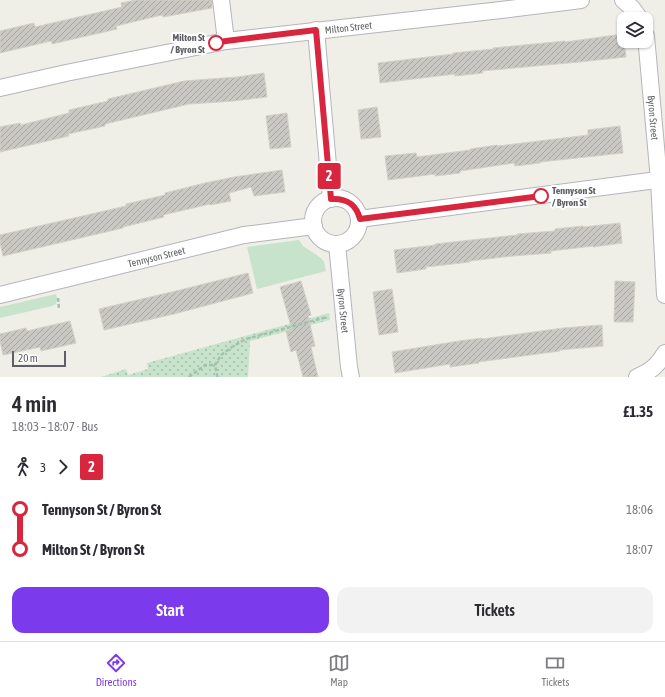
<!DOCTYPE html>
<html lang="en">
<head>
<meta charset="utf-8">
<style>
  :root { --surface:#fff; --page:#f2f2f3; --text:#2b2b33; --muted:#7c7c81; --line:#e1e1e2; --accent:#7c3aed }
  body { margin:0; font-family:"Asap Condensed",sans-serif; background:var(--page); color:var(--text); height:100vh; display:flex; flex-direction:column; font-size:15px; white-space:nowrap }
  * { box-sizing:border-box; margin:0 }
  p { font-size:13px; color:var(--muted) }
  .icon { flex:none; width:22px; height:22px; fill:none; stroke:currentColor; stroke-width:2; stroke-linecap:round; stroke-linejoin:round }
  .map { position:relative; height:377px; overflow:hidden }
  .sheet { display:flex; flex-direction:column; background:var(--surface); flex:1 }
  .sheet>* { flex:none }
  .badge { padding:0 8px; border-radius:3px; font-size:14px; line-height:26px }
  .fabs { position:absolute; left:617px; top:12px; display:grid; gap:8px }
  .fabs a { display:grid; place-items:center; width:36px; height:36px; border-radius:8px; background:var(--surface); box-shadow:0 1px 3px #0004; font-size:20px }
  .scale { position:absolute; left:12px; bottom:10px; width:54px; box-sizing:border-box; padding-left:4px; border:2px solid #5e6065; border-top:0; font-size:11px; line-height:14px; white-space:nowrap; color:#5e6065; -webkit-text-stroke:3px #fff; paint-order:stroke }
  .map>.badge { position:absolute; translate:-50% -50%; box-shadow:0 0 0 2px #fff }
  .legs { display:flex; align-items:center; gap:6px; height:44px; padding:0 12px; font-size:13px }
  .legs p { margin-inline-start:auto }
  .head { display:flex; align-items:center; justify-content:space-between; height:68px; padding:0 12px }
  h1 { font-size:22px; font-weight:600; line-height:30px }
  .cta { display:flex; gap:8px; margin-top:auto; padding:8px 12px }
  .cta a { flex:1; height:46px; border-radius:12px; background:var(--accent); color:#fff; font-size:16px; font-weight:600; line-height:46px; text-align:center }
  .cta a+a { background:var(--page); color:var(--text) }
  ul { padding:0 12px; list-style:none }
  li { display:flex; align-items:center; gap:14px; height:40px; font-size:15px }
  li i { display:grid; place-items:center; width:6px; height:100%; margin:0 5px; background:currentColor }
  li i::after { content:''; width:10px; height:10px; margin:-5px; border:3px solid; border-radius:50%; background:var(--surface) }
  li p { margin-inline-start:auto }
  li:first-child i { background:linear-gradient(#0000 50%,currentColor 0) }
  li:last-child i { background:linear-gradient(currentColor 50%,#0000 0) }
  .dock { display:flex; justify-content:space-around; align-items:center; height:56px; border-top:1px solid var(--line); background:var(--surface); font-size:11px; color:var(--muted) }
  .dock a { display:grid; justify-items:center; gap:2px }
  .dock .selected { color:var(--accent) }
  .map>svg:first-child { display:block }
</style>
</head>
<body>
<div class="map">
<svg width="665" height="377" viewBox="0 0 665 377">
  <defs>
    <pattern id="park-dots" width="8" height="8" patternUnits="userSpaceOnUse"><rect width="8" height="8" fill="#c7e3cb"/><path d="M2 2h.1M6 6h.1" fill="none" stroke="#a5bba8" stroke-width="1.8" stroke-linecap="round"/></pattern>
    <pattern id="building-hatch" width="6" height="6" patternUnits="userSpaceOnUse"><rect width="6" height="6" fill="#cac8c3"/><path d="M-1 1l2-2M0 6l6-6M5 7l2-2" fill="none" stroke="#a7a6a2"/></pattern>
  </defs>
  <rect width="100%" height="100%" fill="#efeee7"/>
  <g fill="#c7e3cb">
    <polygon points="299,240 303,246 321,258 324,262 326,271 257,289 247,247"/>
    <polygon points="56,294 57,299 56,304 52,306 0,318 0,307"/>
  </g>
  <polygon fill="url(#park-dots)" points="329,313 330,320 250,341 248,377 101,377 126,369 128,375 148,369 147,363"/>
  <g fill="url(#building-hatch)" stroke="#d3d0c6">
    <polygon points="136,0 212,0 212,8 163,17 162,15 116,26 117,29 52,44 51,41 0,53 0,31 34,23 35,27 122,7 121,3"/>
    <polygon points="623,34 626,57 579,62 482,71 483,73 455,76 455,74 380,83 378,63 453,54 453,53 493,49 493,48 565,41 565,42"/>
    <polygon points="264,73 267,97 234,101 189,104 105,124 105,126 68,134 69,136 0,152 0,127 20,123 21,125 69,113 69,110 108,101 108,99 184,81 237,77"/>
    <polygon points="377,107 381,137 361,139 358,110"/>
    <polygon points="287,113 291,147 270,149 266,116"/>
    <polygon points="620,126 623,153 540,162 540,163 515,166 514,163 460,171 460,173 435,176 435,174 388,180 385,156 416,153 417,157 470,150 470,149 497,145 498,146 588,135 588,130"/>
    <polygon points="282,170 285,192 254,196 251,187 229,193 231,201 210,205 210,204 163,215 164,217 123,227 123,228 3,256 0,243 0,235 126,206 126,204 165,195 165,193 205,183 234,177"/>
    <polygon points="620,223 622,243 593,247 593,246 551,251 551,253 513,256 470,261 470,262 426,267 426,269 397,273 394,250 435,245 435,244 517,235 517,234 555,231 555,229 583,226 583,227"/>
    <polygon points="248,273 253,293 174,314 104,330 99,309 180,290"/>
    <polygon points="301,281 311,315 308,316 315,346 311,347 318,377 303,377 296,350 291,352 286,331 292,330 280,287"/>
    <polygon points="615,281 635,282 633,322 614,322"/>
    <polygon points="392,289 398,332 379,335 373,292"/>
    <polygon points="70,321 76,343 41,351 40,347 3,355 0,341 0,334 26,328 27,331"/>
    <polygon points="602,325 603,346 560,350 560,351 478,362 479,363 450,367 450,364 395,373 392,352 459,341 482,338 482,339 563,328"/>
  </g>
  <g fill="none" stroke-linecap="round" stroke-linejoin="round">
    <g stroke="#b4b5ba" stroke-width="18">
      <g id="street">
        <polyline points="221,0 226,41"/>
        <polyline points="623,0 632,8 640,19"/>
        <polyline points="316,30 331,199"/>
        <path id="s1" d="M 646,36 L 659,180 L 665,295"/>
        <path id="s2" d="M 0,88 L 66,73 L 226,41 L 501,10 L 581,0"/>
        <circle cx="336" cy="221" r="23"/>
        <polyline points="359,219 665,179"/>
        <path id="s3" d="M 337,244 L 349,367 L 351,377"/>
        <path id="s4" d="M 0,295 L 244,235 L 314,226"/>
        <path d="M 637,377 C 651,371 657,366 665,353"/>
      </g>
    </g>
    <g stroke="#a0c3af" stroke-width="2.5" stroke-dasharray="4 2" stroke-linecap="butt">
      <polyline points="58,298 59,309"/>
      <polyline points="189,377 205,365 215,365"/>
      <polyline points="218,377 217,375 215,365 221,355 232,347 246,339 327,317"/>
    </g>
    <use href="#street" stroke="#fff" stroke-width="16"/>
  </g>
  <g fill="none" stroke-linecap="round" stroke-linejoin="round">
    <g stroke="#fff" stroke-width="9">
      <path id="line-1" d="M 216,43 L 226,41 L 316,30 L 331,199 C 347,198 356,204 360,219 L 541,196"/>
    </g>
    <use href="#line-1" stroke="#d7263d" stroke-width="6"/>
  </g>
  <g fill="#fff" stroke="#d7263d" stroke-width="2">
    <circle cx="216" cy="43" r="7"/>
    <circle cx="541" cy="196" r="7"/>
  </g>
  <g text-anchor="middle" stroke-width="4" stroke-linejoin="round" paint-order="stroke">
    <g font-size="10" fill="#5e6065" stroke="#fff">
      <text dy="4" stroke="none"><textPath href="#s2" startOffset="354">Milton Street</textPath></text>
      <text dy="4" stroke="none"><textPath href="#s1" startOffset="82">Byron Street</textPath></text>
      <text dy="4" stroke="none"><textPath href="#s4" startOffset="161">Tennyson Street</textPath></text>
      <text dy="4" stroke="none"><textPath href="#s3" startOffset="67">Byron Street</textPath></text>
    </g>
    <g font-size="10" font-weight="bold" fill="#5e6065" stroke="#fff" text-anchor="end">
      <text x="205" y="41">Milton St<tspan x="205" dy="12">/ Byron St</tspan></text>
      <text x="552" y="194" text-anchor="start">Tennyson St<tspan x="552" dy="12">/ Byron St</tspan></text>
    </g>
  </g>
</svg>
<div class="fabs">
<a><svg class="icon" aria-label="layers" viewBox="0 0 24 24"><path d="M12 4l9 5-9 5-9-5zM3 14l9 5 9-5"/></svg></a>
</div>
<div class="scale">20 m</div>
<b class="badge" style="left:329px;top:176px;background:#d7263d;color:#fff">2</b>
</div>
<section class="sheet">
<div class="head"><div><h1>4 min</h1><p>18:03 – 18:07 · Bus</p></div><b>£1.35</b></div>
<div class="legs"><svg class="icon" aria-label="walk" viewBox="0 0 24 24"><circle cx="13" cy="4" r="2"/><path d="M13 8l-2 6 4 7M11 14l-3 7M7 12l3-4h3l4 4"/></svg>3<svg class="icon" aria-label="forward" viewBox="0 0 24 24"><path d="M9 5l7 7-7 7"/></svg><b class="badge" style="background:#d7263d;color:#fff">2</b></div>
<ul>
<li><i style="color:#d7263d"></i><b>Tennyson St / Byron St</b><p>18:06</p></li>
<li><i style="color:#d7263d"></i><b>Milton St / Byron St</b><p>18:07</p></li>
</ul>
<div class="cta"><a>Start</a><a>Tickets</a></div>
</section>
<nav class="dock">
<a class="selected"><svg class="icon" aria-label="directions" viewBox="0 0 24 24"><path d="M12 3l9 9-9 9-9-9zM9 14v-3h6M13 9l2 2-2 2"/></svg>Directions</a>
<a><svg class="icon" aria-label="map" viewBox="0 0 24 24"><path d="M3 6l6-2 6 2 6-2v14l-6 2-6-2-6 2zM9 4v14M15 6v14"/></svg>Map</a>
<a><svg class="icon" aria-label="tickets" viewBox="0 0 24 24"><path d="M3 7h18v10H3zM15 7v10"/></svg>Tickets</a>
</nav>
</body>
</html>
